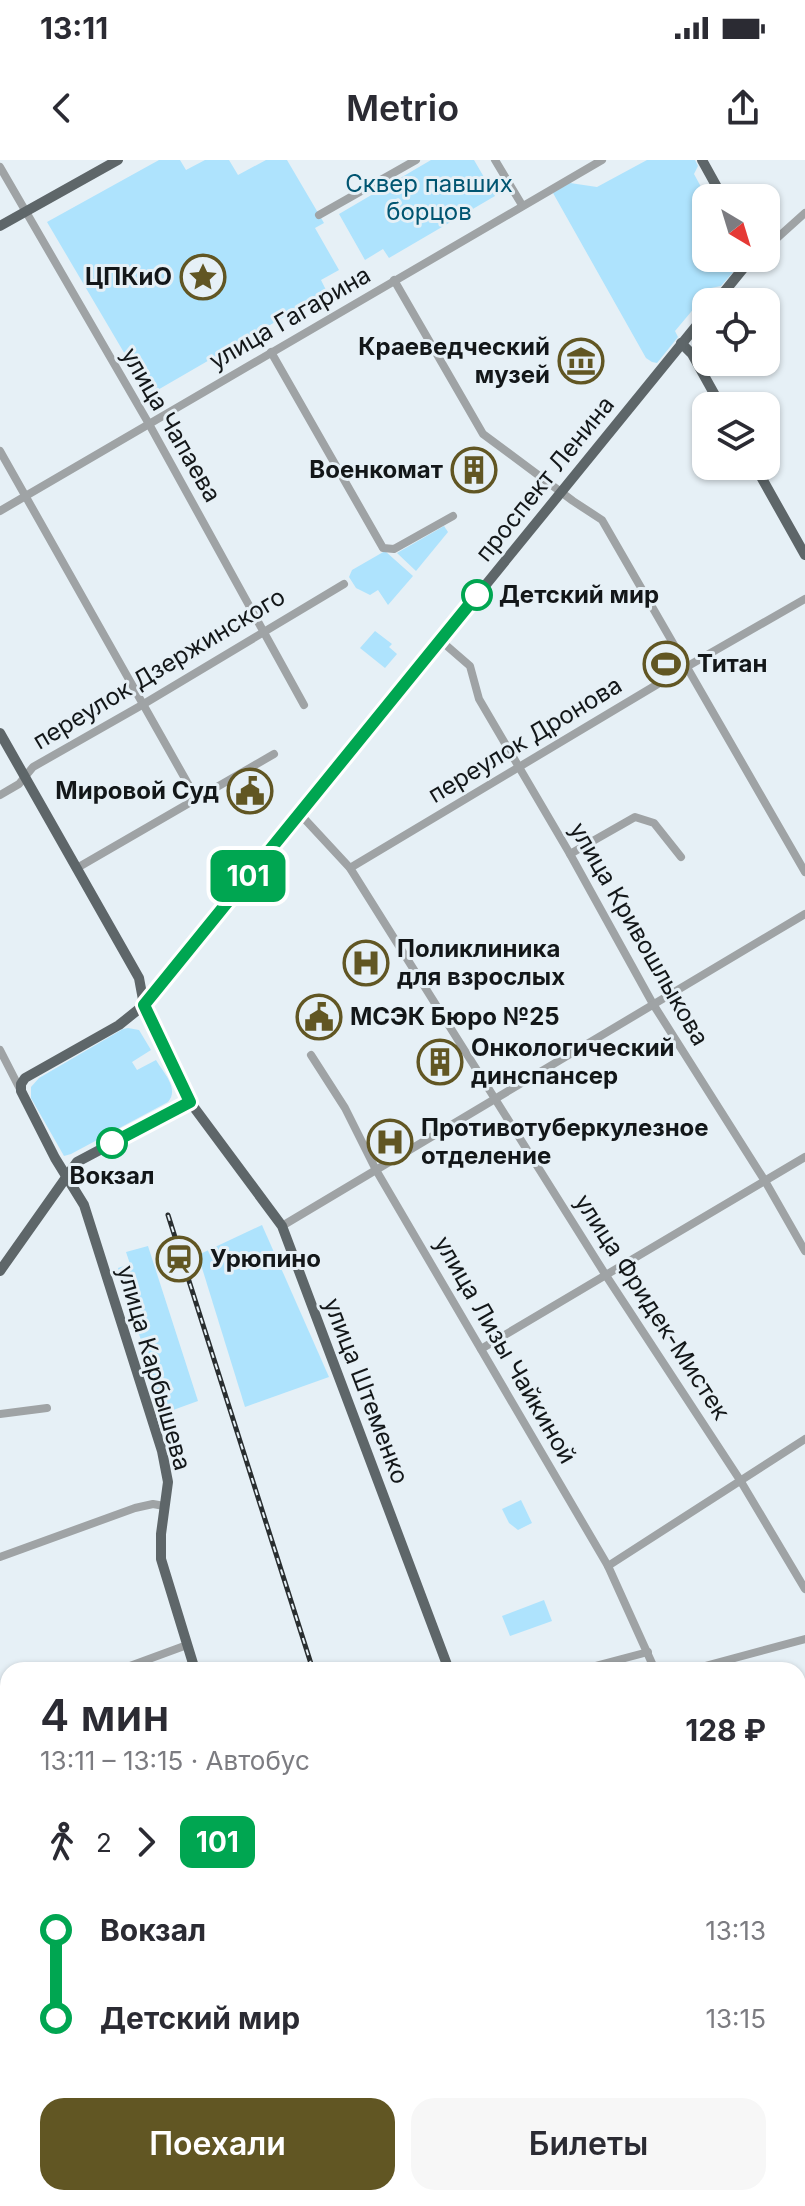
<!DOCTYPE html>
<html lang="ru">
<head>
<meta charset="utf-8">
<style>
  :root { --surface:#fff; --page:#f7f7f7; --text:#2b2b33; --muted:#7c7c81; --accent:#615623 }
  body { margin:0; font-family:Inter,sans-serif; background:var(--page); color:var(--text); height:100vh; display:flex; flex-direction:column; font-size:30px; white-space:nowrap }
  * { box-sizing:border-box; margin:0 }
  p { font-size:26px; color:var(--muted) }
  .icon { flex:none; width:44px; height:44px; fill:none; stroke:currentColor; stroke-width:2; stroke-linecap:round; stroke-linejoin:round }
  .map { position:relative; flex:1; overflow:hidden }
  .drawer { position:absolute; left:0px; top:1502px; width:806px; height:544px; display:flex; flex-direction:column; background:var(--surface); border-radius:24px 24px 0 0; box-shadow:0 2px 6px #0004 }
  .drawer>* { flex:none }
  .badge { padding:0 16px; border-radius:12px; font-size:28px; line-height:52px }
  .needle { width:52px; rotate:142deg }
  .buttons { position:absolute; left:692px; top:24px; display:grid; gap:16px }
  .buttons a { display:grid; place-items:center; width:88px; height:88px; border-radius:16px; background:var(--surface); box-shadow:0 2px 6px #0004; font-size:40px }
  .map>.badge { position:absolute; translate:-50% -50%; box-shadow:0 0 0 4px #fff }
  .legs { display:flex; align-items:center; gap:12px; height:88px; padding:0 40px; font-size:26px }
  .legs p { margin-inline-start:auto }
  .headline { display:flex; align-items:center; justify-content:space-between; height:136px; padding:0 40px }
  h1 { font-size:44px; font-weight:600; line-height:60px }
  .button { display:flex; gap:16px; margin-top:auto; padding:16px 40px }
  .button a { flex:1; height:92px; border-radius:24px; background:var(--accent); color:#fff; font-size:32px; font-weight:600; line-height:92px; text-align:center }
  .button a+a { background:var(--page); color:var(--text) }
  ul { padding:0 40px; list-style:none }
  li { display:flex; align-items:center; gap:28px; height:88px; font-size:30px }
  li i { display:grid; place-items:center; width:12px; height:100%; margin:0 10px; background:currentColor }
  li i::after { content:''; width:20px; height:20px; margin:-10px; border:6px solid; border-radius:50%; background:var(--surface) }
  li p { margin-inline-start:auto }
  li:first-child i { background:linear-gradient(#0000 50%,currentColor 0) }
  li:last-child i { background:linear-gradient(currentColor 50%,#0000 0) }
  .status { display:flex; justify-content:space-between; align-items:center; height:56px; padding:0 40px; background:var(--surface); direction:ltr }
  .status svg { height:22px; fill:currentColor }
  header { display:flex; justify-content:space-between; align-items:center; height:104px; padding:0 40px; background:var(--surface); font-size:36px; font-weight:600 }
  .map>svg:first-child { display:block }
</style>
</head>
<body>
<div class="status"><b>13:11</b><svg viewBox="0 0 49 12"><path d="M0 12V9h3v3zM5 12V6h3v6zM10 12V3h3v9zM15 12V0h3v12zM26 1h20v11H26zM47 4h2v5h-2z"/></svg></div>
<header><svg class="icon" aria-label="back" viewBox="0 0 24 24"><path d="M15 5l-7 7 7 7"/></svg>Metrio<svg class="icon" aria-label="share" viewBox="0 0 24 24"><path d="M12 15V3M7 8l5-5 5 5M5 13v7h14v-7"/></svg></header>
<div class="map">
<svg width="805" height="2046" viewBox="0 0 805 2046">
  <rect width="100%" height="100%" fill="#e6f0f6"/>
  <g fill="#aee3fd">
    <polygon points="159,0 180,0 186,10 205,0 229,0 238,15 266,0 287,0 324,63 315,68 339,110 321,120 327,132 149,235 47,62"/>
    <polygon points="431,0 474,0 495,36 389,98 383,89 365,100 339,54"/>
    <polygon points="647,0 695,0 698,6 694,14 707,38 706,98 741,98 740,104 721,126 711,128 675,171 678,177 657,203 652,202 646,198 553,33 570,23 597,27"/>
    <polygon points="444,366 448,372 416,411 397,393"/>
    <polygon points="385,391 413,416 388,445 378,430 370,435 356,428 349,417 352,410"/>
    <polygon points="375,471 392,484 389,487 397,494 385,508 360,488"/>
    <path d="M 128,868 L 139,870 L 151,890 L 132,902 L 137,910 L 156,900 C 163,912 180,929 168,942 L 71,994 L 64,996 L 31,938 L 31,927 L 39,918 L 123,869 Z"/>
    <polygon points="262,1065 329,1217 245,1247 198,1095"/>
    <polygon points="148,1086 198,1241 162,1254 160,1240 118,1108 130,1104 126,1092"/>
    <polygon points="521,1340 532,1363 518,1370 509,1363 502,1349"/>
    <polygon points="544,1440 552,1461 510,1476 502,1456"/>
  </g>
  <g fill="none" stroke-linecap="round" stroke-linejoin="round">
    <g stroke="#9fa3a5" stroke-width="8">
      <polyline points="495,0 522,45"/>
      <polyline points="0,7 149,264 304,545"/>
      <polyline points="319,55 416,0"/>
      <polyline points="766,88 805,53"/>
      <polyline points="394,120 483,274 573,341 602,360 805,712"/>
      <polyline points="271,192 383,388 394,389 453,356"/>
      <polyline points="0,291 196,638"/>
      <polyline points="0,351 602,0"/>
      <polyline points="440,480 470,506 479,539 570,694 653,844 765,1021 805,1091"/>
      <polyline points="0,635 19,624 33,607 142,545 344,424"/>
      <polyline points="299,653 350,708 605,1114 740,1320 805,1429"/>
      <polyline points="570,694 635,657 654,663 681,697"/>
      <polyline points="77,708 274,594"/>
      <polyline points="350,708 688,506 805,439"/>
      <polyline points="0,890 21,931"/>
      <polyline points="311,895 345,948 376,1010 608,1406 655,1510"/>
      <polyline points="282,1066 805,754"/>
      <polyline points="481,1189 805,997"/>
      <polyline points="0,1254 47,1248"/>
      <polyline points="0,1397 135,1348 153,1344 164,1346"/>
      <polyline points="608,1406 805,1279"/>
      <polyline points="655,1509 705,1506 805,1479"/>
      <polyline points="119,1510 187,1485"/>
      <polyline points="580,1510 648,1492"/>
      <polyline points="0,1536 8,1560"/>
      <polyline points="0,1583 8,1579"/>
      <polyline points="0,1722 8,1718"/>
      <polyline points="798,1760 805,1751"/>
      <polyline points="0,1878 8,1875"/>
      <polyline points="0,2006 8,2031"/>
      <polyline points="798,2029 805,2028"/>
      <polyline points="156,2038 159,2046"/>
      <polyline points="761,2038 768,2046"/>
      <polyline points="4,2046 24,2038"/>
    </g>
    <g stroke="#5e6669" stroke-width="10">
      <polyline points="702,0 723,38"/>
      <polyline points="0,66 118,0"/>
      <polyline points="716,142 746,105 748,98"/>
      <polyline points="681,183 692,194 721,246"/>
      <polyline points="755,306 805,395"/>
      <polyline points="0,573 139,818 144,845 190,942 282,1066 449,1510"/>
      <polyline points="0,1111 77,1002 190,942"/>
      <polyline points="195,1510 161,1399 161,1374 168,1322 162,1291 84,1045 55,998 21,931 21,924 25,918 119,865 144,845 706,154"/>
      <polyline points="364,2038 367,2046"/>
      <polyline points="634,2038 636,2046"/>
    </g>
    <g stroke="#292e30" stroke-width="5">
      <g id="rail">
        <polyline points="168,1055 313,1510"/>
        <polyline points="474,2038 477,2046"/>
        <polyline points="663,2038 673,2046"/>
      </g>
    </g>
    <use href="#rail" stroke="#e6f0f6" stroke-width="2" stroke-dasharray="6" stroke-linecap="butt"/>
  </g>
  <g fill="none" stroke-linecap="round" stroke-linejoin="round">
    <g stroke="#fff" stroke-width="18">
      <polyline id="line-1" points="112,983 190,942 144,845 477,435"/>
    </g>
    <use href="#line-1" stroke="#00a651" stroke-width="12"/>
  </g>
  <defs>
    <g id="sight-ring" transform="scale(2.3)"><circle r="9.5" fill="#e6f0f6" stroke="#615623" stroke-width="1.5"/><path d="M0-6L1.8-2.2L6-1.7L2.9 1.2L3.7 5.4L0 3.3L-3.7 5.4L-2.9 1.2L-6-1.7L-1.8-2.2Z" fill="#615623"/></g>
    <g id="museum-ring" transform="scale(2.3)"><circle r="9.5" fill="#e6f0f6" stroke="#615623" stroke-width="1.5"/><path d="M0-6L6-3V-2H-6V-3ZM-5-1h2V3h-2ZM-1-1h2V3h-2ZM3-1h2V3H3ZM-6 4H6V6H-6Z" fill="#615623"/></g>
    <g id="building-ring" transform="scale(2.3)"><circle r="9.5" fill="#e6f0f6" stroke="#615623" stroke-width="1.5"/><path d="M-4-6H4V6H1V3H-1V6H-4ZM-2.5-4.3h1.7v1.8h-1.7ZM.8-4.3h1.7v1.8H.8ZM-2.5-1h1.7V.8h-1.7ZM.8-1h1.7V.8H.8Z" fill="#615623"/></g>
    <g id="stadium-ring" transform="scale(2.3)"><circle r="9.5" fill="#e6f0f6" stroke="#615623" stroke-width="1.5"/><path d="M0-5a6.5 5 0 1 0 0 10a6.5 5 0 1 0 0-10ZM-3.5-1.8h7v3.6h-7Z" fill="#615623"/></g>
    <g id="civic-ring" transform="scale(2.3)"><circle r="9.5" fill="#e6f0f6" stroke="#615623" stroke-width="1.5"/><path d="M-.6-6.5H3V-4.5H.6V-3L4-1V1h2V6H-6V1h2V-1L-.6-3ZM-1.2 2.5V6h2.4V2.5Z" fill="#615623"/></g>
    <g id="hospital-ring" transform="scale(2.3)"><circle r="9.5" fill="#e6f0f6" stroke="#615623" stroke-width="1.5"/><path d="M-5-5h3v3.5h4V-5h3V5h-3V1.5h-4V5h-3Z" fill="#615623"/></g>
    <g id="station-ring" transform="scale(2.3)"><circle r="9.5" fill="#e6f0f6" stroke="#615623" stroke-width="1.5"/><path d="M-3-6H3Q5-6 5-4V2Q5 4 3 4L4.5 6H3L1.5 4h-3L-3 6H-4.5L-3 4Q-5 4-5 2V-4Q-5-6-3-6ZM-3.5-4v3h7v-3ZM-3.5 1v1.5H-2V1ZM2 1v1.5H3.5V1Z" fill="#615623"/></g>
  </defs>
  <g fill-rule="evenodd">
    <use href="#sight-ring" x="203" y="117"/>
    <use href="#museum-ring" x="581" y="201"/>
    <use href="#building-ring" x="474" y="310"/>
    <use href="#stadium-ring" x="666" y="504"/>
    <use href="#civic-ring" x="250" y="631"/>
    <use href="#hospital-ring" x="366" y="803"/>
    <use href="#civic-ring" x="319" y="857"/>
    <use href="#building-ring" x="440" y="902"/>
    <use href="#hospital-ring" x="390" y="982"/>
    <use href="#station-ring" x="179" y="1099"/>
  </g>
  <g fill="#fff" stroke="#00a651" stroke-width="4">
    <circle cx="477" cy="435" r="14"/>
    <circle cx="112" cy="983" r="14"/>
  </g>
  <g text-anchor="middle" stroke-width="6" stroke-linejoin="round" paint-order="stroke">
    <g font-size="24" fill="#015571" stroke="#e6f0f6">
      <text x="429" y="32">Сквер павших<tspan x="429" dy="28">борцов</tspan></text>
    </g>
    <g font-size="24" font-weight="bold" fill="#131719" stroke="#e6f0f6" text-anchor="start">
      <text x="172" y="125" text-anchor="end">ЦПКиО</text>
      <text x="550" y="195" text-anchor="end">Краеведческий<tspan x="550" dy="28">музей</tspan></text>
      <text x="443" y="318" text-anchor="end">Военкомат</text>
      <text x="697" y="512">Титан</text>
      <text x="219" y="639" text-anchor="end">Мировой Суд</text>
      <text x="397" y="797">Поликлиника<tspan x="397" dy="28">для взрослых</tspan></text>
      <text x="350" y="865">МСЭК Бюро №25</text>
      <text x="471" y="896">Онкологический<tspan x="471" dy="28">динспансер</tspan></text>
      <text x="421" y="976">Противотуберкулезное<tspan x="421" dy="28">отделение</tspan></text>
      <text x="210" y="1107">Урюпино</text>
    </g>
    <g font-size="24" fill="#131719" stroke="#e6f0f6">
      <text transform="translate(290 158) rotate(-30)" y="8">улица Гагарина</text>
      <text transform="translate(171 265) rotate(60)" y="8">улица Чапаева</text>
      <text transform="translate(545 319) rotate(-51)" y="8">проспект Ленина</text>
      <text transform="translate(159 509) rotate(-31)" y="8">переулок Дзержинского</text>
      <text transform="translate(525 580) rotate(-31)" y="8">переулок Дронова</text>
      <text transform="translate(639 774) rotate(60)" y="8">улица Кривошлыкова</text>
      <text transform="translate(652 1147) rotate(57)" y="8">улица Фридек-Мистек</text>
      <text transform="translate(505 1190) rotate(60)" y="8">улица Лизы Чайкиной</text>
      <text transform="translate(154 1208) rotate(74)" y="8">улица Карбышева</text>
      <text transform="translate(366 1231) rotate(69)" y="8">улица Штеменко</text>
    </g>
    <g font-size="24" font-weight="bold" fill="#131719" stroke="#e6f0f6" text-anchor="start">
      <text x="499" y="443">Детский мир</text>
      <text x="112" y="1024" text-anchor="middle">Вокзал</text>
    </g>
  </g>
</svg>
<div class="buttons">
<a><svg class="needle" viewBox="-14 -14 28 28"><path d="M0-13l5 13h-10z" fill="#e53935"/><path d="M0 13l5-13h-10z" fill="#7c7c81"/></svg></a>
<a><svg class="icon" aria-label="locate" viewBox="0 0 24 24"><circle cx="12" cy="12" r="6"/><path d="M12 2v4M12 18v4M2 12h4M18 12h4"/></svg></a>
<a><svg class="icon" aria-label="layers" viewBox="0 0 24 24"><path d="M12 4l9 5-9 5-9-5zM3 14l9 5 9-5"/></svg></a>
</div>
<b class="badge" style="left:248px;top:716px;background:#00a651;color:#fff">101</b>
<section class="drawer">
<div class="headline"><div><h1>4 мин</h1><p>13:11 – 13:15 · Автобус</p></div><b>128 ₽</b></div>
<div class="legs"><svg class="icon" aria-label="walk" viewBox="0 0 24 24"><circle cx="13" cy="4" r="2"/><path d="M13 8l-2 6 4 7M11 14l-3 7M7 12l3-4h3l4 4"/></svg>2<svg class="icon" aria-label="forward" viewBox="0 0 24 24"><path d="M9 5l7 7-7 7"/></svg><b class="badge" style="background:#00a651;color:#fff">101</b></div>
<ul>
<li><i style="color:#00a651"></i><b>Вокзал</b><p>13:13</p></li>
<li><i style="color:#00a651"></i><b>Детский мир</b><p>13:15</p></li>
</ul>
<div class="button"><a>Поехали</a><a>Билеты</a></div>
</section>
</div>
</body>
</html>
